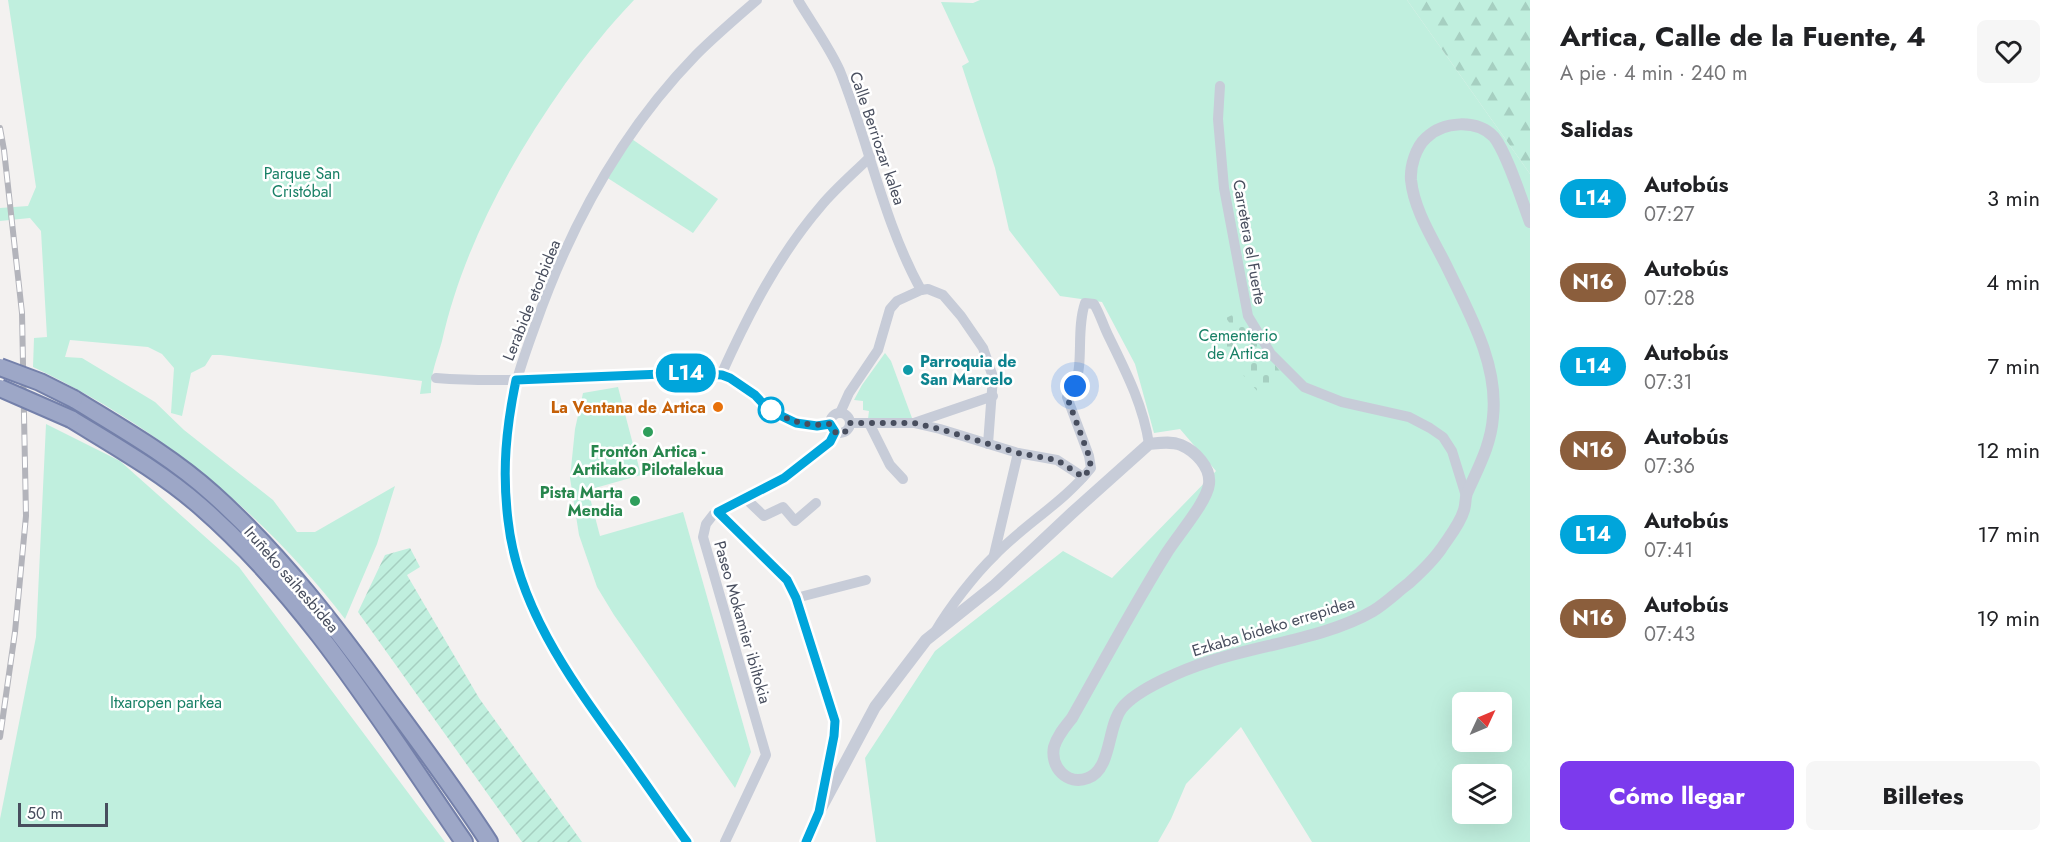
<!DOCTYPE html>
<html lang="es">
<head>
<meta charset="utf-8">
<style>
  :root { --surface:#fff; --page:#f6f6f6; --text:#202124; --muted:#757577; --accent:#7c3aed }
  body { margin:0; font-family:Jost,sans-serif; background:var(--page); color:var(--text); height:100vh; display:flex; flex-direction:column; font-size:22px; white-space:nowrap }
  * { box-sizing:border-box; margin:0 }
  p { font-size:20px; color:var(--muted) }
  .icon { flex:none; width:33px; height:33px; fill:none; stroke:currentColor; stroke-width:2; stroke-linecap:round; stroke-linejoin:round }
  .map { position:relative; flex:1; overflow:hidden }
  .side { display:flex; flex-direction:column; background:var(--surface); width:540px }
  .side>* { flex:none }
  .badge { padding:0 12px; border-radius:20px; font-size:21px; line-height:39px }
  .needle { width:39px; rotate:46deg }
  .fabs { position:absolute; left:1452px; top:692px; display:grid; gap:12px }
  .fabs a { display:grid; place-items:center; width:60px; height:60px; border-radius:9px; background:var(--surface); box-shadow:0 6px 24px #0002; font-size:30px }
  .scale { position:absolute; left:18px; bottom:15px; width:90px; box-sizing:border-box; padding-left:6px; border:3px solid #484e5e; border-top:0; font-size:16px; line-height:21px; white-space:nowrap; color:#484e5e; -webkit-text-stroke:4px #fff; paint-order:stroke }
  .you { position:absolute; width:30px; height:30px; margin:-15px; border:4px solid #fff; border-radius:50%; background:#1a73e8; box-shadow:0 0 0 9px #1a73e833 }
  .map>.badge { position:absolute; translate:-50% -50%; box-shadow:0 0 0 3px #fff }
  h2 { padding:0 30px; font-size:22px; line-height:54px }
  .round { display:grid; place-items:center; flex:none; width:63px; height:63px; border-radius:9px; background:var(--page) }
  .headline { display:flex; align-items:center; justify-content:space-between; height:102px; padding:0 30px }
  h1 { font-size:28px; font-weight:700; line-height:45px }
  .cta { display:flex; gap:12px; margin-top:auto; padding:12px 30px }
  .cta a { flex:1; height:69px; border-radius:9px; background:var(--accent); color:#fff; font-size:24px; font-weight:700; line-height:69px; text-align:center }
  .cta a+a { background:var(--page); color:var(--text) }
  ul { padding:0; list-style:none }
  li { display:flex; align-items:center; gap:18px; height:84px; padding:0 30px }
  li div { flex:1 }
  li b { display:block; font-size:22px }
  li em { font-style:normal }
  li .badge { min-width:66px; font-weight:700; text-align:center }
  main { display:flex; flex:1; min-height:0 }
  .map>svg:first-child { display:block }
</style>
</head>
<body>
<main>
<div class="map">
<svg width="1530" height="842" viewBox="0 0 1530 842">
  <defs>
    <pattern id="forest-firs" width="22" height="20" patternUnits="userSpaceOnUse" patternTransform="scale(1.5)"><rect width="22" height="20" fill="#c0efde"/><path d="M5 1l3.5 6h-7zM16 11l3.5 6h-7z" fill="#a6cfc1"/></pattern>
    <pattern id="cemetery-stones" width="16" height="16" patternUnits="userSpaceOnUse" patternTransform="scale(1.5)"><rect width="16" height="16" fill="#c0efde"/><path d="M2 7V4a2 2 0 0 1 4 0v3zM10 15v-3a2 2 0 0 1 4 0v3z" fill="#a6cfc1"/></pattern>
    <pattern id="garden-furrows" width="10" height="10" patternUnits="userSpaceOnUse" patternTransform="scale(1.5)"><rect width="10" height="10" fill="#c0efde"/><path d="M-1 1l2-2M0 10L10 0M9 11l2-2" fill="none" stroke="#a6cfc1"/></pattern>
  </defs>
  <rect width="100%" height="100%" fill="#f3f1f0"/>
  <g fill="#c0efde" fill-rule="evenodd">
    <path d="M 8,0 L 634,0 C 609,26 586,55 565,84 C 510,162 463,248 442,341 C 437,359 430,375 431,393 L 420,394 L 422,381 L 221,355 L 212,355 L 205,366 L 191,373 L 182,416 L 171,413 L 174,368 L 162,354 L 148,347 L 70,340 L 65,357 L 82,358 L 155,402 L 184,430 L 273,500 L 297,532 L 315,532 L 395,486 L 377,544 L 345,619 C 262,511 156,425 33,367 L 34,338 L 47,337 L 41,231 L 30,218 L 0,221 L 0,208 L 28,206 L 36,187 Z"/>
    <path d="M 980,0 L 1407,0 L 1530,174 L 1530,842 L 1312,842 L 1241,727 L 1186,784 L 1171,819 L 1158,842 L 876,842 L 865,758 L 935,651 L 1063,551 L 1112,578 L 1216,471 L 1180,429 L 1154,433 L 1135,364 L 1102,302 L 1060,296 L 1009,230 L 995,168 L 962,66 L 969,62 L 941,2 L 973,3 ZM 1462,702 L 1502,702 L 1502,741 L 1462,741 ZM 1462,774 L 1502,774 L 1502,813 L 1462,813 Z"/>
    <polygon points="629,137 718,199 693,233 603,175"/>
    <polygon points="885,353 891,361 912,418 868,419 869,411 863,410 863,401 854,400 862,385"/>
    <polygon points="618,387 641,475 588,490 600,536 683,512 751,752 735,788 614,615 597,587 579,535 570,478 575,429 583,393"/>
    <polygon points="46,424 120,461 239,567 445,842 0,842 0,819 36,637"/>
  </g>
  <polygon fill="url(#forest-firs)" points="1407,0 1530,0 1530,174"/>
  <polygon fill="url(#cemetery-stones)" points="1236,313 1285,378 1272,389 1259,393 1215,343 1233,328 1226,318"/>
  <polygon fill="url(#garden-furrows)" points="410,548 420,567 407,575 479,698 582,842 522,842 358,612 385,555"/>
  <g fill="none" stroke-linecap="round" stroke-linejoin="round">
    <g stroke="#7480aa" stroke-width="20">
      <g id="trunk">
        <path d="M 74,399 C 121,428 171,456 213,494 C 281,555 336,627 389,701 C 423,747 458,794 489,842"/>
        <path d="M 71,419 C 115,446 161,472 200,506 C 308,600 383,725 464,842"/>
      </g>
    </g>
    <g stroke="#c7ccd8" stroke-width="10">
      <path d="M 798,0 C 811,22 830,48 840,71 C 869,143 883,221 921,290"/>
      <polyline points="1220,86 1218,119 1224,188 1248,316 1271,354 1304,387 1342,402 1409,417 1430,428 1443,437 1452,451 1466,496"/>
      <path d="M 721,375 C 748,315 778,256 821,206 C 836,188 854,173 870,157"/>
      <path d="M 436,378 C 525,385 613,372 701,373 C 711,374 721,374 730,378 C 744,385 756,397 767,407 C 784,422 808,426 830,424"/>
      <circle cx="840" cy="423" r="10"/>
      <polyline points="840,413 849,393 878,350 890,309 897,301 921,290 928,289 943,295 961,316 983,348 993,377 988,444"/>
      <polyline points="850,423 914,423 940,429 1018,453 1057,460 1083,477"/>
      <polyline points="869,423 890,465 903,479"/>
      <polyline points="914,423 993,396"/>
      <polyline points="745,498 764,516 783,507 795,521 816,503"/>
      <polyline points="718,512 787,580 796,598 835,721 834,736 820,806"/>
      <polyline points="994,555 1018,453"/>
      <polyline points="796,598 866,580"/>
      <path d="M 935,632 C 949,608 975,574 995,555 C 1025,524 1064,502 1091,468 L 1089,456 L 1067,397 C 1070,393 1074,389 1075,385 C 1084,361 1076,330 1085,303 L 1094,304 C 1100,314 1103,325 1108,335 C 1125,370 1143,404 1149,444"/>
      <path d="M 687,842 C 661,805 634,768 608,731 C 578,689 546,645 528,597 C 510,548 501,496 505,444 C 508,402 521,364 535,326 C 570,226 621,132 696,55 C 715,36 736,18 757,0"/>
      <polyline points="725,842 766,755 703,537 706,524 713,515 784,478 830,442 835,432"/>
    </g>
    <path stroke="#c7ccd8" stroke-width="12" d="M 806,842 L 819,812 L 875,707 L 926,640 L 995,585 L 1072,513 L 1149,444 C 1160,443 1171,441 1181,445 C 1195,451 1211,467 1209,484 C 1207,502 1177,536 1166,554 C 1133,607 1103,663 1072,718 C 1065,727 1057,736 1054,747 C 1050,767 1067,786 1088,778 C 1112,769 1107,726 1122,708 C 1137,689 1185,669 1208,662 C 1258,645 1327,638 1373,611 C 1386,603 1397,592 1409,583 C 1420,573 1432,562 1441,549 C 1449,537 1460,524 1464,510 C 1466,504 1465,498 1467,493 C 1478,468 1491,445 1493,417 C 1499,364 1468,311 1446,265 C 1433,239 1414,210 1411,180 C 1410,166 1416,147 1426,138 C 1443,121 1477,119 1494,137 C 1507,153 1522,201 1530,222"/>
    <use href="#trunk" stroke="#9da7c7" stroke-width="16"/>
    <g stroke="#b3b4bb" stroke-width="6">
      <polyline id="rail" points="0,128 4,150 22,313 26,516 15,632 0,737"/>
    </g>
    <use href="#rail" stroke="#fff" stroke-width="4" stroke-dasharray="11" stroke-linecap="butt"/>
    <g stroke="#7480aa" stroke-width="20" stroke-linecap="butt">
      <g id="trunk-bridge">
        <polyline points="0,367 40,382 74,399"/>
        <polyline points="0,388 71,419"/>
      </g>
    </g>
    <use href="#trunk-bridge" stroke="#9da7c7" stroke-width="16"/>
  </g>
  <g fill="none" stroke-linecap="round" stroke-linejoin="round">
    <g stroke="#fff" stroke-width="14">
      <path id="line" d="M 687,842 C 663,809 640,775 616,742 C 568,676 517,604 508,520 C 502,470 506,429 516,380 L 687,373 L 722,375 L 730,378 L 755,395 L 769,410 L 796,423 L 817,426 L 830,424 L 835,432 L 830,442 L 784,478 L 718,512 L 787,580 L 796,598 L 835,721 L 834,736 L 819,812 L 806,842"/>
    </g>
    <use href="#line" stroke="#00a5db" stroke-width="9"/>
    <path stroke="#484e5e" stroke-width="6" stroke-dasharray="0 10.8" d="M 771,410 L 769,410 C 792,421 804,427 830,424 L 835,432 L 841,434 L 848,430 L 850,423 L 914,423 L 940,429 L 1018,453 L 1057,460 L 1083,477 L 1091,468 L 1089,456 L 1067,397 L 1075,386"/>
  </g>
  <circle fill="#0f9aa8" stroke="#fff" stroke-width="2" cx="908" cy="370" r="6"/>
  <circle fill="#e8710a" stroke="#fff" stroke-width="2" cx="718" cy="407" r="6"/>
  <circle fill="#fff" stroke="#00a5db" stroke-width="3" cx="771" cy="410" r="12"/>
  <g fill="#2e9e5b" stroke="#fff" stroke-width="2">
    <circle cx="648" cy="432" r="6"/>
    <circle cx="635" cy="501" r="6"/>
  </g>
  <g text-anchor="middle" stroke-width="5" stroke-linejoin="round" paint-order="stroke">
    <g font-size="16" fill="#484e5e" stroke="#fff">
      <text transform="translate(878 138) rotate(71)" y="6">Calle Berriozar kalea</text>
      <text transform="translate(1250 242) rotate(80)" y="6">Carretera el Fuerte</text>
      <text transform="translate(531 300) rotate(-68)" y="6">Lerabide etorbidea</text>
      <text transform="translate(292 579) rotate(49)" y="6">Iruñeko saihesbidea</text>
      <text transform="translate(743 622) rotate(74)" y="6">Paseo Mokamier ibiltokia</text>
      <text transform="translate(1273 626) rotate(-17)" y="6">Ezkaba bideko errepidea</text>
    </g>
    <g font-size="16" fill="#188066" stroke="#fff">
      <text x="302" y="179">Parque San<tspan x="302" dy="18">Cristóbal</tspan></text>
      <text x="1238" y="341">Cementerio<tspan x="1238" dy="18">de Artica</tspan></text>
      <text x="166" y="708">Itxaropen parkea</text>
    </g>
    <g font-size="16" font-weight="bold" fill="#0d838f" stroke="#fff" text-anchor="start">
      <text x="920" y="367">Parroquia de<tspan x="920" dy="18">San Marcelo</tspan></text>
    </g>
    <g font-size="16" font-weight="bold" fill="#c56008" stroke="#fff" text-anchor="end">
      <text x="706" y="413">La Ventana de Artica</text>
    </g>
    <g font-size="16" font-weight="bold" fill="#27864d" stroke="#fff">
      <text x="648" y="457">Frontón Artica -<tspan x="648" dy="18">Artikako Pilotalekua</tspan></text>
      <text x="623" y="498" text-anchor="end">Pista Marta<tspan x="623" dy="18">Mendia</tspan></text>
    </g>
  </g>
</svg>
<div class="fabs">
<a><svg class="needle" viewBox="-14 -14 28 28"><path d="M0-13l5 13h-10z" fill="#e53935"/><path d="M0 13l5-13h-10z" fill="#757577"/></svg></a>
<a><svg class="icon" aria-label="layers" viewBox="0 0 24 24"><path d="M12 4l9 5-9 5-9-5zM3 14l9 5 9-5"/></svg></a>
</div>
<div class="scale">50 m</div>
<div class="you" style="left:1075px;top:386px"></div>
<b class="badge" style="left:686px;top:373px;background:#00a5db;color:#fff">L14</b>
</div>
<section class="side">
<div class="headline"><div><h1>Artica, Calle de la Fuente, 4</h1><p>A pie · 4 min · 240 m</p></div><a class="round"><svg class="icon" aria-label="heart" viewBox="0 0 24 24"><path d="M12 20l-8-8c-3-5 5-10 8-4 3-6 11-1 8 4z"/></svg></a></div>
<h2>Salidas</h2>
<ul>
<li><span class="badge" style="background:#00a5db;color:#fff">L14</span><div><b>Autobús</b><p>07:27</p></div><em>3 min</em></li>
<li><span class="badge" style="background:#8b5e3c;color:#fff">N16</span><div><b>Autobús</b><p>07:28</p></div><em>4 min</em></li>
<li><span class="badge" style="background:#00a5db;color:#fff">L14</span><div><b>Autobús</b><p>07:31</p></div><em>7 min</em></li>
<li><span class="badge" style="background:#8b5e3c;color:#fff">N16</span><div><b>Autobús</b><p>07:36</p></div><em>12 min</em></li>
<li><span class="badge" style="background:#00a5db;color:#fff">L14</span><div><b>Autobús</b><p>07:41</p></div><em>17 min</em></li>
<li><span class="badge" style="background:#8b5e3c;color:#fff">N16</span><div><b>Autobús</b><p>07:43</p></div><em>19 min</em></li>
</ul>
<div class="cta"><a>Cómo llegar</a><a>Billetes</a></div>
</section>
</main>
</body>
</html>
